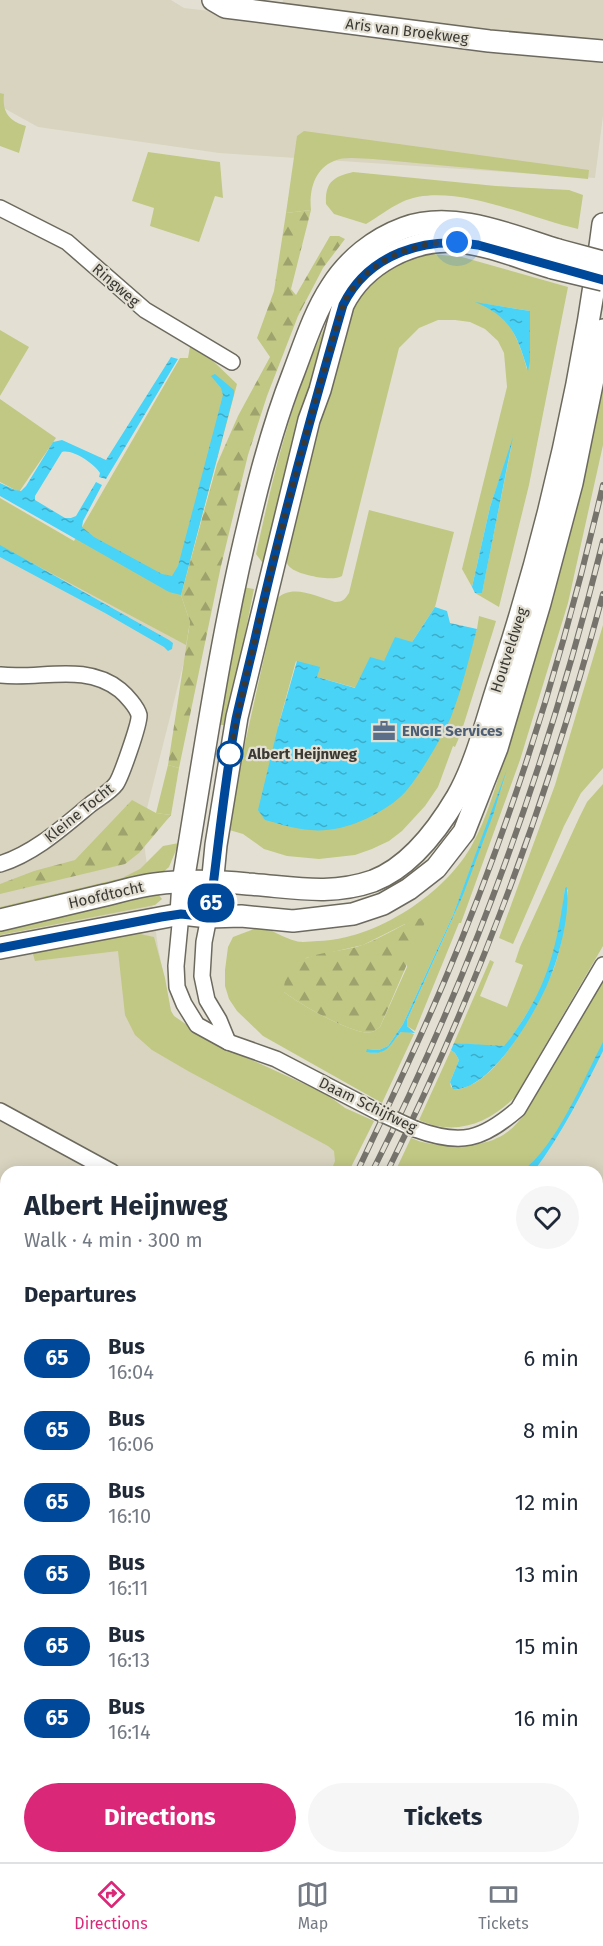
<!DOCTYPE html>
<html lang="en">
<head>
<meta charset="utf-8">
<style>
  :root { --surface:#fff; --page:#f6f6f7; --text:#1f2937; --muted:#747a83; --line:#e0e1e3; --accent:#db2777 }
  body { margin:0; font-family:"Fira Sans",sans-serif; background:var(--page); color:var(--text); height:100vh; display:flex; flex-direction:column; font-size:22px; white-space:nowrap }
  * { box-sizing:border-box; margin:0 }
  p { font-size:20px; color:var(--muted) }
  .icon { flex:none; width:33px; height:33px; fill:none; stroke:currentColor; stroke-width:2; stroke-linecap:round; stroke-linejoin:round }
  .map { position:relative; flex:1; overflow:hidden }
  .panel { position:absolute; left:0px; top:1166px; width:603px; height:698px; display:flex; flex-direction:column; background:var(--surface); border-radius:18px 18px 0 0; box-shadow:0 3px 15px #0003 }
  .panel>* { flex:none }
  .badge { padding:0 12px; border-radius:20px; font-size:21px; line-height:39px }
  .you { position:absolute; width:30px; height:30px; margin:-15px; border:4px solid #fff; border-radius:50%; background:#1a73e8; box-shadow:0 0 0 9px #1a73e833 }
  .map>.badge { position:absolute; translate:-50% -50%; box-shadow:0 0 0 3px #fff }
  h2 { padding:0 24px; font-size:22px; line-height:54px }
  .round { display:grid; place-items:center; flex:none; width:63px; height:63px; border-radius:32px; background:var(--page) }
  .headline { display:flex; align-items:center; justify-content:space-between; height:102px; padding:0 24px }
  h1 { font-size:28px; font-weight:700; line-height:45px }
  .cta { display:flex; gap:12px; margin-top:auto; padding:12px 24px }
  .cta a { flex:1; height:69px; border-radius:36px; background:var(--accent); color:#fff; font-size:24px; font-weight:700; line-height:69px; text-align:center }
  .cta a+a { background:var(--page); color:var(--text) }
  ul { padding:0; list-style:none }
  li { display:flex; align-items:center; gap:18px; height:72px; padding:0 24px }
  li div { flex:1 }
  li b { display:block; font-size:22px }
  li em { font-style:normal }
  li .badge { min-width:66px; font-weight:700; text-align:center }
  .tabs { display:flex; justify-content:space-around; align-items:center; height:84px; border-top:2px solid var(--line); background:var(--surface); font-size:16px; color:var(--muted) }
  .tabs a { display:grid; justify-items:center; gap:3px }
  .tabs .current { color:var(--accent) }
  .map>svg:first-child { display:block }
</style>
</head>
<body>
<div class="map">
<svg width="603" height="1862" viewBox="0 0 603 1862">
  <defs>
    <pattern id="forest-firs" width="22" height="20" patternUnits="userSpaceOnUse" patternTransform="scale(1.5)"><rect width="22" height="20" fill="#c1c884"/><path d="M5 1l3.5 6h-7zM16 11l3.5 6h-7z" fill="#9ea36d"/></pattern>
    <pattern id="water-ripples" width="26" height="14" patternUnits="userSpaceOnUse" patternTransform="scale(1.5)"><rect width="26" height="14" fill="#48d3f7"/><path d="M2 4q2-2 4 0t4 0M15 11q2-2 4 0t4 0" fill="none" stroke="#3dacc9"/></pattern>
  </defs>
  <rect width="100%" height="100%" fill="#e3e0d3"/>
  <g fill="#d9d4c0">
    <polygon points="0,0 171,0 184,8 280,19 283,0 603,0 603,116 595,178 219,153 38,127 0,106"/>
    <polygon points="0,538 191,634 142,828 158,947 171,1011 174,1016 210,1041 326,1094 345,1108 374,1121 349,1171 6,1172 6,1857 121,1857 114,1862 0,1862"/>
    <polygon points="603,1009 603,1560 597,1571 597,1172 395,1172 411,1138 422,1143 435,1146 484,1143 515,1136"/>
    <polygon points="603,1705 603,1862 392,1862 399,1857 597,1857 597,1714"/>
  </g>
  <g fill="#c1c884" fill-rule="evenodd">
    <path d="M 0,93 L 4,94 C 2,112 9,121 26,126 L 19,153 L 0,146 Z"/>
    <path d="M 304,131 L 589,170 L 588,179 L 373,159 C 361,159 345,156 334,161 C 314,169 309,191 311,210 L 286,213 L 297,136 Z"/>
    <polygon points="148,152 220,162 223,198 215,196 199,242 150,226 154,208 132,201"/>
    <path d="M 353,172 L 496,186 L 569,190 L 583,195 L 578,229 C 529,218 449,180 402,202 C 389,208 378,217 366,224 L 334,214 L 326,204 C 325,182 333,177 353,172 Z"/>
    <path d="M 433,254 L 462,257 L 568,287 L 529,485 L 499,607 L 475,593 L 482,592 L 512,443 L 490,507 L 472,587 L 462,569 L 507,387 L 504,353 L 498,341 L 485,329 L 470,322 L 455,320 L 438,320 L 419,328 L 399,348 L 342,576 C 333,582 299,575 291,568 C 285,564 286,557 286,550 L 343,328 L 366,284 L 388,266 L 411,258 ZM 479,303 L 530,311 L 527,369 C 521,348 513,322 493,310 C 489,307 484,306 479,303 Z"/>
    <path d="M 331,314 L 267,560 L 262,562 L 256,554 C 274,472 293,390 331,314 Z"/>
    <polygon points="0,330 29,347 0,396"/>
    <polygon points="190,346 212,360 237,384 181,595 190,622 186,645 0,546 0,498 74,541 180,358 188,358"/>
    <path d="M 603,369 L 603,445 L 568,603 L 520,760 L 461,923 L 459,923 L 415,1031 L 407,1026 L 407,1020 L 454,915 L 508,770 L 453,915 L 403,1024 L 388,1046 L 379,1050 L 368,1049 L 367,1052 C 386,1055 390,1044 401,1032 L 407,1031 L 414,1034 L 382,1103 L 263,1036 L 237,1011 L 229,999 L 225,986 L 225,970 L 228,947 L 233,937 L 262,926 C 273,931 284,938 296,941 C 302,943 311,941 318,941 C 375,940 447,893 473,843 C 493,806 502,762 514,722 C 549,606 575,487 603,369 ZM 405,924 L 407,967 L 380,1027 C 377,1029 375,1031 372,1032 C 355,1037 298,1003 284,992 L 306,958 L 363,945 Z"/>
    <polygon points="0,399 56,438 19,492 0,482"/>
    <path d="M 369,510 L 454,532 L 435,607 L 412,642 L 384,661 L 356,688 L 317,677 L 296,661 L 278,727 L 418,774 L 450,718 L 477,629 L 479,616 L 496,621 L 493,631 L 461,733 L 455,747 L 453,746 L 438,787 L 425,806 L 402,831 L 389,841 L 372,849 L 355,855 L 319,859 L 287,856 L 264,849 L 243,834 L 226,829 L 277,599 C 291,583 318,597 335,602 C 343,602 345,599 349,593 Z"/>
    <polygon points="242,587 254,589 227,725 219,725"/>
    <polygon points="603,625 603,768 581,793 564,826 513,944 499,938 555,785"/>
    <polygon points="168,765 179,768 171,815 156,813"/>
    <path d="M 603,784 L 603,946 L 515,1097 C 489,1123 455,1137 419,1120 L 451,1050 L 455,1053 L 459,1060 L 450,1082 L 451,1087 C 457,1091 461,1089 468,1086 C 502,1074 541,1001 554,968 C 563,943 565,916 568,890 L 565,888 C 562,914 559,941 550,966 C 541,995 523,1019 507,1044 L 503,1047 L 454,1043 L 490,960 L 494,962 L 480,996 L 507,1007 L 523,965 L 515,962 L 520,947 L 579,818 L 587,802 Z"/>
    <polygon points="179,843 169,867 161,874 0,914 0,907 122,878 140,869 163,846"/>
    <polygon points="147,893 158,894 162,899 155,905 0,935 0,926"/>
    <polygon points="140,934 154,937 165,978 171,1011 174,1016 210,1041 326,1094 345,1108 374,1121 349,1171 331,1171 335,1161 334,1151 328,1146 188,1071 152,1050 135,1035 125,1015 118,951 35,961 32,951 92,938"/>
    <path d="M 603,979 L 603,1049 L 577,1101 L 531,1171 L 395,1172 L 411,1138 C 432,1148 476,1149 497,1138 C 509,1133 518,1123 525,1113 Z"/>
    <polygon points="0,1739 6,1744 6,1783 0,1791"/>
  </g>
  <g fill="url(#forest-firs)">
    <polygon points="311,210 291,289 296,295 330,236 339,236 345,239 323,268 298,316 267,396 248,455 221,566 179,768 168,765 190,622 181,595 217,464 238,416 270,357 257,338 274,291 286,213"/>
    <polygon points="132,800 156,813 171,815 139,853 125,864 0,894 0,884 34,871 75,860"/>
    <path d="M 421,918 L 426,920 L 380,1027 C 377,1029 375,1031 372,1032 C 355,1037 298,1003 284,992 C 284,947 336,956 365,944 C 384,937 401,924 421,918 Z"/>
  </g>
  <g fill="url(#water-ripples)">
    <path d="M 475,302 L 530,311 L 530,361 L 528,371 C 517,335 511,317 475,302 Z"/>
    <path d="M 171,357 L 178,359 L 106,479 L 99,477 L 100,473 C 94,464 73,449 62,452 L 35,496 L 35,500 L 65,518 L 71,518 L 76,516 L 96,482 L 102,485 L 83,521 L 82,527 L 94,537 L 162,574 L 172,576 L 178,566 L 223,395 L 221,388 L 211,376 L 215,374 L 234,390 L 234,394 L 181,595 L 169,592 L 0,496 L 0,483 L 15,490 L 21,491 L 26,486 L 53,442 L 62,440 L 106,460 Z"/>
    <polygon points="513,437 482,593 475,593 472,587 490,507"/>
    <polygon points="0,545 169,640 173,643 172,649 168,651 164,647 105,613 0,557"/>
    <path d="M 435,607 L 447,611 L 450,623 L 477,629 C 469,658 462,689 451,717 C 442,737 415,785 399,798 C 375,818 341,833 310,830 C 295,829 280,824 265,820 L 258,810 L 278,727 L 297,661 L 320,667 L 317,677 L 355,688 L 370,657 L 384,661 L 395,637 L 412,642 Z"/>
    <path d="M 507,769 L 493,815 L 463,895 L 407,1020 L 407,1026 L 415,1033 L 401,1032 C 389,1045 388,1056 366,1052 L 367,1049 L 379,1050 L 388,1046 L 403,1024 L 453,915 Z"/>
    <path d="M 567,887 C 570,913 560,954 550,978 C 538,1009 491,1092 453,1089 L 450,1082 L 459,1060 L 455,1053 L 451,1050 L 454,1043 L 504,1046 C 510,1040 515,1031 520,1024 C 550,980 558,939 565,888 Z"/>
    <path d="M 603,1042 L 603,1051 C 582,1093 562,1134 534,1171 L 522,1171 C 556,1147 583,1080 603,1042 Z"/>
    <polygon points="603,1556 603,1709 597,1718 597,1566"/>
    <polygon points="132,1857 377,1857 380,1862 124,1862"/>
  </g>
  <g fill="none" stroke-linecap="round" stroke-linejoin="round">
    <g stroke="#6c695e" stroke-width="18">
      <g id="street">
        <polyline points="0,208 67,242 145,310 232,362"/>
        <path d="M 0,675 C 40,680 85,662 120,690 C 126,695 137,707 139,715 C 140,723 121,777 116,784 C 110,792 99,798 91,804 C 63,827 35,853 0,864"/>
        <polyline points="181,914 176,966 177,987 184,1004 197,1025 228,1042 276,1059 378,1112"/>
        <polyline points="209,917 204,942 202,976 207,1000 219,1020 228,1042"/>
        <polyline points="0,1111 112,1172"/>
        <path d="M 415,1129 C 461,1146 482,1140 518,1109 L 603,965"/>
        <polyline points="597,1215 603,1203"/>
        <polyline points="0,1370 6,1369"/>
      </g>
    </g>
    <g stroke="#6c695e" stroke-width="24">
      <g id="secondary">
        <polyline points="213,0 225,7 489,41 603,51"/>
        <path d="M 181,914 L 183,882 C 203,762 220,641 249,522 C 261,471 274,422 293,374 C 304,345 314,313 331,287 C 348,260 374,239 404,228 C 453,210 510,235 558,250"/>
        <path d="M 209,917 L 216,845 L 237,717 L 309,420 L 320,390 L 343,305 C 363,264 413,237 459,242 C 491,245 522,259 553,268"/>
        <path d="M 0,920 C 34,912 68,904 101,896 C 119,892 137,886 155,884 C 185,880 218,881 248,884 C 292,887 330,896 373,881 C 410,867 438,829 457,797 C 478,760 488,713 502,673 C 550,526 583,377 603,224"/>
        <polyline points="0,948 181,914 209,917 241,916 293,921 353,914 383,904 409,889 436,868 464,832 497,748 540,603 572,483 603,330"/>
      </g>
    </g>
    <g stroke="#6c695e" stroke-width="27">
      <g id="primary">
        <polyline points="0,1596 6,1595"/>
        <polyline points="572,1857 581,1862"/>
      </g>
    </g>
    <use href="#street" stroke="#fff" stroke-width="15"/>
    <use href="#secondary" stroke="#fff" stroke-width="21"/>
    <use href="#primary" stroke="#fff" stroke-width="24"/>
    <g stroke="#75736c" stroke-width="6">
      <g id="rail">
        <path d="M 357,1172 C 387,1109 417,1046 444,982 C 512,822 564,654 603,485"/>
        <path d="M 372,1172 C 473,972 549,759 603,541"/>
        <path d="M 387,1172 C 479,987 550,793 603,594"/>
      </g>
    </g>
    <use href="#rail" stroke="#e3e0d3" stroke-width="4" stroke-dasharray="11" stroke-linecap="butt"/>
    <g stroke="#6c695e" stroke-width="18" stroke-linecap="butt">
      <polyline id="street-bridge" points="378,1112 415,1129"/>
    </g>
    <g stroke="#6c695e" stroke-width="24" stroke-linecap="butt">
      <g id="secondary-bridge">
        <polyline points="558,250 603,262"/>
        <polyline points="553,268 603,280"/>
      </g>
    </g>
    <use href="#street-bridge" stroke="#fff" stroke-width="15"/>
    <use href="#secondary-bridge" stroke="#fff" stroke-width="21"/>
  </g>
  <g fill="none" stroke-linecap="round" stroke-linejoin="round">
    <g stroke="#fff" stroke-width="14">
      <path id="line" d="M 0,948 L 161,917 L 181,914 L 209,917 C 218,851 224,784 236,719 C 242,692 249,665 255,639 C 280,526 311,415 343,305 C 368,254 425,236 478,245 L 603,280"/>
    </g>
    <use href="#line" stroke="#004899" stroke-width="9"/>
    <path stroke="#3a3934" stroke-width="6" stroke-dasharray="0 10.8" d="M 230,754 L 230,756 C 238,708 250,661 261,614 C 285,510 313,407 343,305 C 365,261 410,242 457,242"/>
  </g>
  <defs>
    <g id="office-bare" transform="scale(1.8)"><path d="M-6-3h4V-5.5h4V-3h4V5H-6ZM-1-4.5V-3h2v-1.5ZM-6 0V1H6V0Z" fill="#5c6f8a" stroke="#e3e0d3" stroke-width="2.5" paint-order="stroke"/></g>
  </defs>
  <g fill-rule="evenodd">
    <use href="#office-bare" x="384" y="731"/>
  </g>
  <circle fill="#fff" stroke="#004899" stroke-width="3" cx="230" cy="754" r="12"/>
  <g text-anchor="middle" stroke-width="4.5" stroke-linejoin="round" paint-order="stroke">
    <g font-size="15" fill="#3a3934" stroke="#e3e0d3">
      <text transform="translate(407 31) rotate(7)" y="5">Aris van Broekweg</text>
      <text transform="translate(116 285) rotate(41)" y="5">Ringweg</text>
      <text transform="translate(509 650) rotate(-72)" y="5">Houtveldweg</text>
      <text transform="translate(79 813) rotate(-39)" y="5">Kleine Tocht</text>
      <text transform="translate(106 895) rotate(-13)" y="5">Hoofdtocht</text>
      <text transform="translate(368 1105) rotate(26)" y="5">Daam Schijfweg</text>
    </g>
    <g font-size="15" font-weight="bold" fill="#4e5e75" stroke="#e3e0d3" text-anchor="start">
      <text x="402" y="736">ENGIE Services</text>
    </g>
    <g font-size="15" font-weight="bold" fill="#3a3934" stroke="#e3e0d3" text-anchor="start">
      <text x="248" y="759">Albert Heijnweg</text>
    </g>
  </g>
</svg>
<div class="you" style="left:457px;top:242px"></div>
<b class="badge" style="left:211px;top:903px;background:#004899;color:#fff">65</b>
<section class="panel">
<div class="headline"><div><h1>Albert Heijnweg</h1><p>Walk · 4 min · 300 m</p></div><a class="round"><svg class="icon" aria-label="heart" viewBox="0 0 24 24"><path d="M12 20l-8-8c-3-5 5-10 8-4 3-6 11-1 8 4z"/></svg></a></div>
<h2>Departures</h2>
<ul>
<li><span class="badge" style="background:#004899;color:#fff">65</span><div><b>Bus</b><p>16:04</p></div><em>6 min</em></li>
<li><span class="badge" style="background:#004899;color:#fff">65</span><div><b>Bus</b><p>16:06</p></div><em>8 min</em></li>
<li><span class="badge" style="background:#004899;color:#fff">65</span><div><b>Bus</b><p>16:10</p></div><em>12 min</em></li>
<li><span class="badge" style="background:#004899;color:#fff">65</span><div><b>Bus</b><p>16:11</p></div><em>13 min</em></li>
<li><span class="badge" style="background:#004899;color:#fff">65</span><div><b>Bus</b><p>16:13</p></div><em>15 min</em></li>
<li><span class="badge" style="background:#004899;color:#fff">65</span><div><b>Bus</b><p>16:14</p></div><em>16 min</em></li>
</ul>
<div class="cta"><a>Directions</a><a>Tickets</a></div>
</section>
</div>
<nav class="tabs">
<a class="current"><svg class="icon" aria-label="directions" viewBox="0 0 24 24"><path d="M12 3l9 9-9 9-9-9zM9 14v-3h6M13 9l2 2-2 2"/></svg>Directions</a>
<a><svg class="icon" aria-label="map" viewBox="0 0 24 24"><path d="M3 6l6-2 6 2 6-2v14l-6 2-6-2-6 2zM9 4v14M15 6v14"/></svg>Map</a>
<a><svg class="icon" aria-label="tickets" viewBox="0 0 24 24"><path d="M3 7h18v10H3zM15 7v10"/></svg>Tickets</a>
</nav>
</body>
</html>
